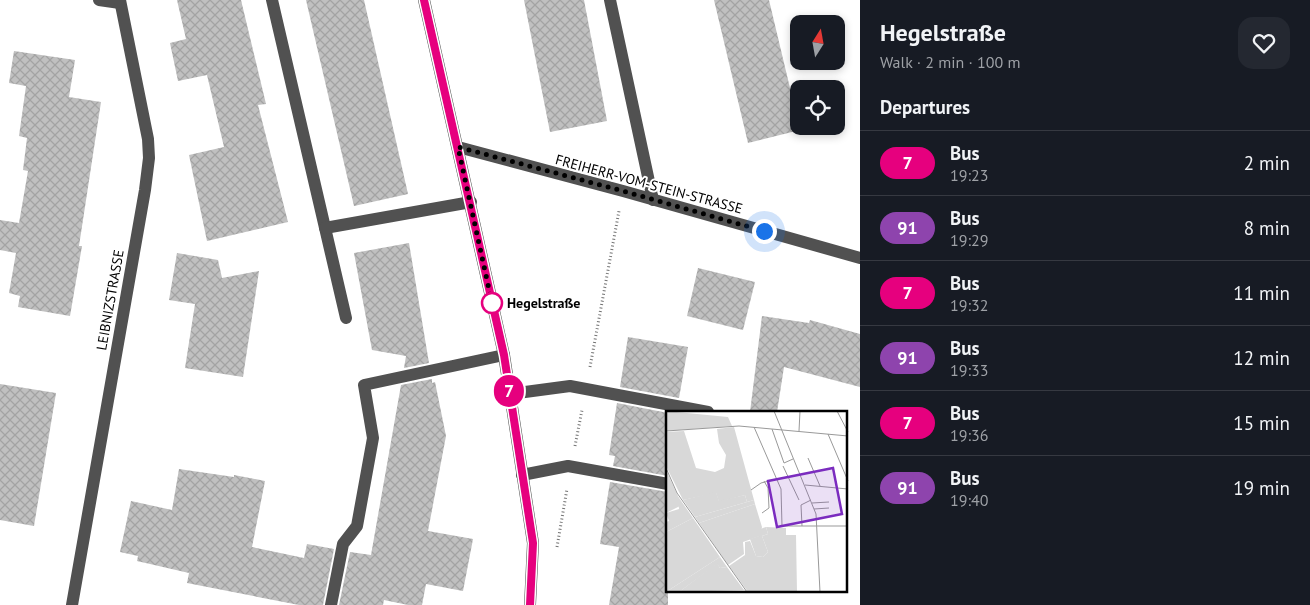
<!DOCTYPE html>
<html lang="en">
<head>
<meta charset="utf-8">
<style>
  :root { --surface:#171b24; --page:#242831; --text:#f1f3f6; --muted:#9ea1a6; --line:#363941 }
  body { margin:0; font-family:"PT Sans",sans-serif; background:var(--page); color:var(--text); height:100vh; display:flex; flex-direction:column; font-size:19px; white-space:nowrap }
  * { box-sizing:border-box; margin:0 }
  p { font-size:16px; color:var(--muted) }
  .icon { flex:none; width:28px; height:28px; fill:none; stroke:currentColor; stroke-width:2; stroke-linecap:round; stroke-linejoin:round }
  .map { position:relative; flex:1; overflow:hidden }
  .side { display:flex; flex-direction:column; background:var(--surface); width:450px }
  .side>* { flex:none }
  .badge { padding:0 10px; border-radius:16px; font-size:18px; line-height:32px }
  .needle { width:32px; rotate:11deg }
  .tools { position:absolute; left:790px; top:15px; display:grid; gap:10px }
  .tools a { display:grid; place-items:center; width:55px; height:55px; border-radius:10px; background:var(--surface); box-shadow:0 2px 8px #0003; font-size:25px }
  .you { position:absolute; width:25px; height:25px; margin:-12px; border:4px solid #fff; border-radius:50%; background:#1a73e8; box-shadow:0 0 0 8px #1a73e833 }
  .map>.badge { position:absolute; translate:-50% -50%; box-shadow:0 0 0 2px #fff }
  h2 { padding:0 20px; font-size:19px; line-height:45px }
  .round { display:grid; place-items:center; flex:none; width:52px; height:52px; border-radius:15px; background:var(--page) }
  .summary { display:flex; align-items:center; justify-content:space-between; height:85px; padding:0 20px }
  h1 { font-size:24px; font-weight:800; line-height:38px }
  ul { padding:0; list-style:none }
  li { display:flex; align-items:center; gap:15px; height:65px; padding:0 20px; border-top:1px solid var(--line) }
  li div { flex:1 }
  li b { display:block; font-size:19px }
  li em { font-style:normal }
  li .badge { min-width:55px; font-weight:700; text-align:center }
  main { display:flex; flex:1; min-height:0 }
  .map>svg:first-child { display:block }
</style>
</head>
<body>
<main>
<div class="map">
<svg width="860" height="605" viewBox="0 0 860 605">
  <defs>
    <pattern id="building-cross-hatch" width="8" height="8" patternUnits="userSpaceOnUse" patternTransform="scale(1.25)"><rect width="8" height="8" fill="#c0c0c0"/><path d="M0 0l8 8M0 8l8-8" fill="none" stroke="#a3a3a3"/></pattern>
  </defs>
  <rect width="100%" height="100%" fill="#fff"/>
  <g fill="url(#building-cross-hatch)">
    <polygon points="177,0 241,0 266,104 258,105 288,222 207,241 189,155 224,147 207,75 178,81 170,43 186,39"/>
    <polygon points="306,0 364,0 408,194 354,206"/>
    <polygon points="524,0 584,0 607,121 550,132"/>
    <polygon points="714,0 769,0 800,130 748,143"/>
    <polygon points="14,51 75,60 69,97 101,102 79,246 82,246 70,316 18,307 20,296 9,293 16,253 0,250 0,220 19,223 28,171 23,170 27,138 19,136 26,86 9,83"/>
    <polygon points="409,243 429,363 404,368 406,356 372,350 354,253"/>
    <polygon points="177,253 218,260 222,278 259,271 243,377 185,368 195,304 169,300"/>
    <polygon points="698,268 755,282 743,330 687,316"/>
    <polygon points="762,316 809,323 810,320 860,334 860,387 784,367 777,412 750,412"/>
    <polygon points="628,337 688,347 679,398 620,387"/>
    <polygon points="432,379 432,383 435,382 446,436 428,531 473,539 463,591 426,584 422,605 408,605 384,600 383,605 339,605 350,552 371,555 401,385"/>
    <polygon points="0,384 56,393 34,526 0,520"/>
    <polygon points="617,403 668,413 668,476 613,466 615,456 609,455"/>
    <polygon points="179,469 234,477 234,475 265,481 252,547 304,558 307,544 334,549 323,605 299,605 187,583 189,573 137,561 138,556 120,552 131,501 172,510"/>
    <polygon points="610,482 668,492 668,605 609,605 619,547 600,544"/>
  </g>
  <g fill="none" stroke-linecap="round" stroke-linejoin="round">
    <g stroke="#737373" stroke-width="3" stroke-dasharray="1 2.5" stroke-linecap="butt">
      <polyline points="590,367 619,211"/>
      <polyline points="575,446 582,410"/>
      <polyline points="557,547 567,489"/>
    </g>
    <g stroke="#515151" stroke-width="12">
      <polyline points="99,0 120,3"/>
      <polyline points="272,0 346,318"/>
      <polyline points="424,0 504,355 533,543 530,605"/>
      <polyline points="610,0 653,200"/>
      <polyline points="458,147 623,191 860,258"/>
      <polyline points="325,228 471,202"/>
      <polyline points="510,394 570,386 708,412"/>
      <polyline points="522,475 568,466 668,484"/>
      <polyline points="72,605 145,190 149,158 148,139 120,0"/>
      <polyline points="331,605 343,544 357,526 373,438 364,385 504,355"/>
    </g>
  </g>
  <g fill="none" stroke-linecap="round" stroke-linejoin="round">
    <g stroke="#fff" stroke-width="11">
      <polyline id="line" points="424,0 504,355 533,543 530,605"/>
    </g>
    <use href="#line" stroke="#e6007e" stroke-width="8"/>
    <polyline stroke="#000" stroke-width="5" stroke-dasharray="0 9" points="492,303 458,147 623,191 764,231"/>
  </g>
  <circle fill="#fff" stroke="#e6007e" stroke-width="2.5" cx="492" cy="303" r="10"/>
  <g text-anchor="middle" stroke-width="4" stroke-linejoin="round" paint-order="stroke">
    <g font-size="14" fill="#000" stroke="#fff">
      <text transform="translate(649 184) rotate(15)" y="5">FREIHERR-VOM-STEIN-STRASSE</text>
      <text transform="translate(110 300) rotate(-80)" y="5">LEIBNIZSTRASSE</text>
    </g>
    <g font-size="14" font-weight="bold" fill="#000" stroke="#fff" text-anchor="start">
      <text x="507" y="308">Hegelstraße</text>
    </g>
  </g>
  <g transform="translate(666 411)">
    <rect width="181" height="181" fill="#fff"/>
    <path d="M 11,84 L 27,107 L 0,121 L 0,111 L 3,110 L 0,102 L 13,98 ZM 88,89 L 89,93 L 33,112 L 29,106 ZM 100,116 L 102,123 L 96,125 L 102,141 L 97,146 L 90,145 L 84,128 L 93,125 L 94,118 ZM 54,146 L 61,156 L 54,157 L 51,153 L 13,181 L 0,181 Z" fill="#d8d8d8"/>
    <path d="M 0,0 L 62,6 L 66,15 L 0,20 ZM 68,16 L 88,89 L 81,91 L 79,84 L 53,91 L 50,82 L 17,89 L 0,55 L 0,21 L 18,20 L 30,57 L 49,61 L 58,57 L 60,44 L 53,32 L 51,18 ZM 89,93 L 96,116 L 94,125 L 77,131 L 78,143 L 62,154 L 33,112 ZM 27,107 L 54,146 L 0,181 L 0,121 ZM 100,116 L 120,117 L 120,124 L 130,124 L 131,181 L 82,181 L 63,155 L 79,144 L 79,131 L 84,130 L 90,145 L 97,146 L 102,141 L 96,125 L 102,123 ZM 51,152 L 54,157 L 61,156 L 78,179 L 13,181 Z" fill="#d8d8d8"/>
    <path d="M 0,59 L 16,94 L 0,102 ZM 50,81 L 53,90 L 79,84 L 81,91 L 29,106 L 17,89 Z" fill="#d8d8d8"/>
    <path fill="none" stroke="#999" stroke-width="1" d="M 108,0 L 150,103 L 154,181M 171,0 L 182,21M 88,16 L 115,78 L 116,115 L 182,115M 106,18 L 118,52 L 127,48M 0,20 L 73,15 L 182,25M 133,20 L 134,0M 162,23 L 182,70M 142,47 L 154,75M 117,55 L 133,89M 0,57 L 11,82 L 81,181M 139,74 L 182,78M 85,79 L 95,72 L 111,68M 146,92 L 163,91M 148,98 L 163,97M 96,102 L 103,97 L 102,77 L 98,70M 136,115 L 135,94 L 145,89"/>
    <path fill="#7b2cbf" fill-opacity="0.15" stroke="#7b2cbf" stroke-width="2.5" d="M 167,57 L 176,103 L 111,116 L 102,70 Z"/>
    <rect width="181" height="181" fill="none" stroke="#000" stroke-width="2.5"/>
  </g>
</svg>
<div class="tools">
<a><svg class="needle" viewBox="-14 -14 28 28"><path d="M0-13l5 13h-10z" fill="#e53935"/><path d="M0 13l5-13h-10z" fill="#9ea1a6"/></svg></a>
<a><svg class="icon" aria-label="locate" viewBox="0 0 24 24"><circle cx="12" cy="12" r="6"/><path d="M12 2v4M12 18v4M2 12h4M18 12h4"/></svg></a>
</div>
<div class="you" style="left:764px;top:231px"></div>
<b class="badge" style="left:509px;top:391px;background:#e6007e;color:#fff">7</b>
</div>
<section class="side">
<div class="summary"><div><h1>Hegelstraße</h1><p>Walk · 2 min · 100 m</p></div><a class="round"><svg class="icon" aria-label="heart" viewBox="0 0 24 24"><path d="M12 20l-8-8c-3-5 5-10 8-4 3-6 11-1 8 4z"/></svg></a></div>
<h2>Departures</h2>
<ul>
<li><span class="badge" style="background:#e6007e;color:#fff">7</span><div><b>Bus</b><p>19:23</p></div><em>2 min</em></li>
<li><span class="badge" style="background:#8e44ad;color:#fff">91</span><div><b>Bus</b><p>19:29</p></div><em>8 min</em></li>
<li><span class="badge" style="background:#e6007e;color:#fff">7</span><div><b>Bus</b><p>19:32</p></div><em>11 min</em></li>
<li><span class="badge" style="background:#8e44ad;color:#fff">91</span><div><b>Bus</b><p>19:33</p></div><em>12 min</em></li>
<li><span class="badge" style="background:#e6007e;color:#fff">7</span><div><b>Bus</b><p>19:36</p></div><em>15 min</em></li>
<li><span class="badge" style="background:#8e44ad;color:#fff">91</span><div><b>Bus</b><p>19:40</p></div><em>19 min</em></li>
</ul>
</section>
</main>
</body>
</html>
